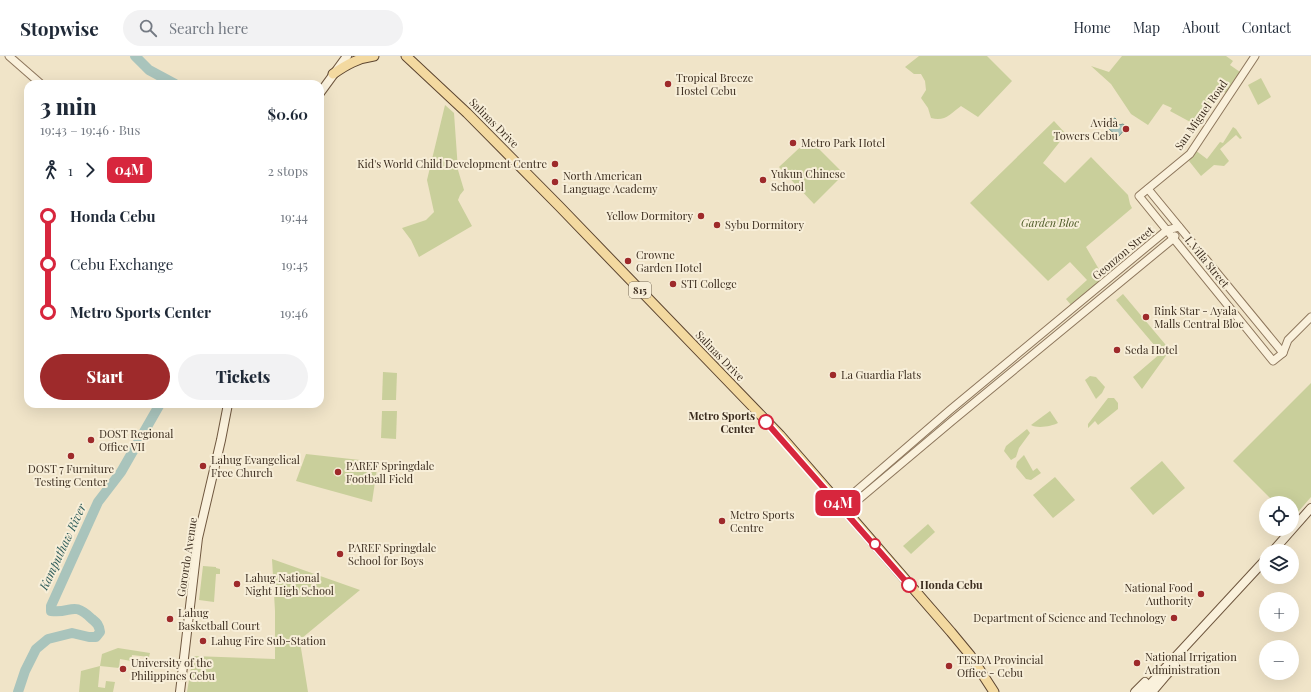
<!DOCTYPE html>
<html lang="en">
<head>
<meta charset="utf-8">
<style>
  :root { --surface:#fff; --page:#f2f2f3; --text:#1f2937; --muted:#747a83; --line:#e0e1e3; --accent:#9e2a2b }
  body { margin:0; font-family:"Playfair Display",serif; background:var(--page); color:var(--text); height:100vh; display:flex; flex-direction:column; font-size:15px; white-space:nowrap }
  * { box-sizing:border-box; margin:0 }
  p { font-size:13px; color:var(--muted) }
  .icon { flex:none; width:22px; height:22px; fill:none; stroke:currentColor; stroke-width:2; stroke-linecap:round; stroke-linejoin:round }
  .map { position:relative; flex:1; overflow:hidden }
  .sheet { position:absolute; left:24px; top:24px; width:300px; height:328px; display:flex; flex-direction:column; background:var(--surface); border-radius:12px; box-shadow:0 4px 16px #0002 }
  .sheet>* { flex:none }
  .badge { padding:0 8px; border-radius:6px; font-size:14px; line-height:26px }
  .buttons { position:absolute; left:1259px; top:440px; display:grid; gap:8px }
  .buttons a { display:grid; place-items:center; width:40px; height:40px; border-radius:50%; background:var(--surface); box-shadow:0 4px 16px #0002; font-size:20px }
  .map>.badge { position:absolute; translate:-50% -50%; box-shadow:0 0 0 2px #fff }
  .legs { display:flex; align-items:center; gap:6px; height:44px; padding:0 16px; font-size:13px }
  .legs p { margin-inline-start:auto }
  .summary { display:flex; align-items:center; justify-content:space-between; height:68px; padding:0 16px }
  h1 { font-size:22px; font-weight:800; line-height:30px }
  .button { display:flex; gap:8px; margin-top:auto; padding:8px 16px }
  .button a { flex:1; height:46px; border-radius:24px; background:var(--accent); color:#fff; font-size:16px; font-weight:800; line-height:46px; text-align:center }
  .button a+a { background:var(--page); color:var(--text) }
  ul { padding:0 16px; list-style:none }
  li { display:flex; align-items:center; gap:14px; height:48px; font-size:15px }
  li i { display:grid; place-items:center; width:6px; height:100%; margin:0 5px; background:currentColor }
  li i::after { content:''; width:10px; height:10px; margin:-5px; border:3px solid; border-radius:50%; background:var(--surface) }
  li p { margin-inline-start:auto }
  li:first-child i { background:linear-gradient(#0000 50%,currentColor 0) }
  li:last-child i { background:linear-gradient(currentColor 50%,#0000 0) }
  header { display:flex; align-items:center; gap:24px; box-sizing:border-box; height:56px; padding:0 20px; background:var(--surface); border-bottom:1px solid var(--line) }
  header strong { font-size:19px }
  nav { display:flex; gap:22px; margin-inline-start:auto; font-size:14px }
  .search { width:280px; height:36px; background:var(--page); display:flex; align-items:center; gap:10px; box-sizing:border-box; padding:0 14px; border-radius:22px; color:var(--muted); font-size:15px }
  .map>svg:first-child { display:block }
</style>
</head>
<body>
<header>
<strong>Stopwise</strong>
<div class="search"><svg class="icon" aria-label="search" viewBox="0 0 24 24"><circle cx="10" cy="10" r="6"/><path d="M15 15l6 6"/></svg>Search here</div>
<nav><a>Home</a><a>Map</a><a>About</a><a>Contact</a></nav>
</header>
<div class="map">
<svg width="1311" height="636" viewBox="0 0 1311 636">
  <rect width="100%" height="100%" fill="#f0e4c8"/>
  <g fill="#c9cf9b">
    <path d="M 919,0 L 987,0 L 1012,25 L 978,61 L 961,50 C 950,58 945,66 931,62 L 928,52 L 921,42 L 926,34 L 925,25 L 921,18 L 914,18 L 905,11 Z"/>
    <polygon points="1122,0 1226,0 1233,5 1230,9 1240,16 1226,37 1220,34 1218,38 1204,52 1194,68 1170,55 1172,52 1163,48 1148,69 1131,58 1111,28 1091,10 1109,16"/>
    <polygon points="1261,22 1271,41 1258,49 1248,29"/>
    <polygon points="445,49 454,57 458,114 464,134 460,139 458,144 472,170 419,201 411,184 402,172 426,164 434,156 427,124"/>
    <polygon points="1054,65 1066,78 1043,107 1065,127 1091,101 1128,139 1130,148 1132,152 1086,191 1104,222 1071,249 1066,243 1087,224 1070,206 1048,225 970,147"/>
    <polygon points="1233,71 1236,73 1242,82 1240,83 1236,79 1220,93 1229,105 1224,110 1214,109 1201,120 1189,105 1195,94 1207,103 1220,86 1223,87"/>
    <polygon points="809,83 844,118 814,148 779,111"/>
    <polygon points="1123,238 1170,294 1142,333 1133,321 1161,297 1116,244"/>
    <polygon points="383,316 397,317 396,344 382,344"/>
    <polygon points="1090,320 1096,321 1105,331 1102,337 1096,343 1085,324"/>
    <polygon points="1311,327 1311,441 1292,463 1292,447 1275,447 1233,405"/>
    <polygon points="1108,342 1114,342 1118,347 1118,353 1098,369 1095,365 1088,372 1088,368"/>
    <polygon points="382,355 397,355 396,383 381,382"/>
    <path d="M 1050,355 L 1058,367 C 1052,370 1038,373 1031,369 Z"/>
    <polygon points="1027,373 1030,377 1019,392 1016,401 1011,404 1004,395 1006,390"/>
    <polygon points="306,398 378,406 372,446 296,425"/>
    <polygon points="1024,399 1033,415 1037,412 1041,417 1031,424 1026,423 1016,411 1017,406"/>
    <polygon points="1162,405 1185,432 1153,459 1130,432"/>
    <polygon points="1055,421 1075,444 1053,462 1033,439"/>
    <polygon points="928,468 935,476 911,498 903,490"/>
    <polygon points="272,503 360,534 302,582 300,586 308,636 187,636 193,600 275,603 275,555"/>
    <polygon points="203,510 216,511 216,512 220,513 220,518 216,518 214,546 199,544"/>
    <polygon points="118,592 150,597 149,601 132,599 131,605 120,603 119,612 100,610 98,631 105,632 106,625 115,626 113,636 79,636 81,615 100,610 102,598"/>
  </g>
  <polygon fill="#a9c4bc" stroke="#6f938a" points="1115,62 1117,64 1119,69 1123,68 1127,71 1118,81 1108,72 1113,67 1113,63"/>
  <g fill="none" stroke-linecap="round" stroke-linejoin="round">
    <g stroke="#a9c4bc" stroke-width="10">
      <polyline points="135,0 149,14 175,28"/>
      <path d="M 18,636 L 25,615 L 36,593 L 48,583 L 72,577 L 89,581 L 96,581 L 100,576 C 99,569 97,567 92,563 C 72,544 72,558 51,555 L 51,550 L 98,446 L 121,416 L 160,348"/>
    </g>
    <g stroke="#8d765c" stroke-width="9">
      <g id="tertiary">
        <polyline points="9,0 41,28"/>
        <polyline points="1255,0 1190,98 1139,140 1273,305 1283,297 1288,284 1311,261"/>
        <polyline points="1148,133 1283,297"/>
        <polyline points="840,449 950,354 1167,174 1179,171"/>
        <polyline points="845,455 952,365 1174,182 1175,180"/>
      </g>
    </g>
    <g stroke="#6f573f" stroke-width="10">
      <g id="secondary">
        <polyline points="320,37 347,0"/>
        <polyline points="1273,495 1311,452"/>
        <polyline points="180,636 198,482 221,384 228,348"/>
        <polyline points="1135,636 1145,626"/>
        <polyline points="1143,636 1266,503"/>
        <polyline points="1152,636 1175,609"/>
      </g>
    </g>
    <g stroke="#5b4430" stroke-width="11">
      <g id="primary">
        <polyline points="406,0 467,57 559,150 780,379 951,576 970,599 994,636"/>
        <path d="M 333,18 C 346,9 358,2 374,0"/>
      </g>
    </g>
    <use href="#tertiary" stroke="#faf1dc" stroke-width="7"/>
    <use href="#secondary" stroke="#faf1dc" stroke-width="8"/>
    <use href="#primary" stroke="#f3d9a0" stroke-width="9"/>
  </g>
  <g fill="none" stroke-linecap="round" stroke-linejoin="round">
    <g stroke="#fff" stroke-width="9">
      <polyline id="line-1" points="766,366 909,529"/>
    </g>
    <use href="#line-1" stroke="#d7263d" stroke-width="6"/>
  </g>
  <g fill="#9e2a2b" stroke="#f7eed8" stroke-width="1.5">
    <circle cx="668" cy="28" r="4"/>
    <circle cx="1126" cy="73" r="4"/>
    <circle cx="793" cy="87" r="4"/>
    <circle cx="555" cy="108" r="4"/>
    <circle cx="763" cy="124" r="4"/>
    <circle cx="555" cy="126" r="4"/>
    <circle cx="701" cy="160" r="4"/>
    <circle cx="717" cy="169" r="4"/>
    <circle cx="628" cy="205" r="4"/>
    <circle cx="673" cy="228" r="4"/>
    <circle cx="1146" cy="261" r="4"/>
    <circle cx="1117" cy="294" r="4"/>
    <circle cx="833" cy="319" r="4"/>
    <circle cx="91" cy="384" r="4"/>
    <circle cx="71" cy="400" r="4"/>
    <circle cx="203" cy="410" r="4"/>
    <circle cx="338" cy="416" r="4"/>
    <circle cx="722" cy="465" r="4"/>
    <circle cx="340" cy="498" r="4"/>
    <circle cx="237" cy="528" r="4"/>
    <circle cx="1201" cy="538" r="4"/>
    <circle cx="1174" cy="562" r="4"/>
    <circle cx="170" cy="563" r="4"/>
    <circle cx="203" cy="585" r="4"/>
    <circle cx="1137" cy="607" r="4"/>
    <circle cx="949" cy="610" r="4"/>
    <circle cx="123" cy="613" r="4"/>
  </g>
  <g fill="#fff" stroke="#d7263d" stroke-width="2">
    <circle cx="766" cy="366" r="7"/>
    <circle cx="875" cy="488" r="5"/>
    <circle cx="909" cy="529" r="7"/>
  </g>
  <g text-anchor="middle" stroke-width="4" stroke-linejoin="round" paint-order="stroke">
    <rect fill="#f7eed8" stroke="#756857" stroke-width="1" x="629" y="226" width="22" height="16" rx="3"/>
    <g font-size="10" font-weight="bold" fill="#3d2e20">
      <text x="640" y="238">815</text>
    </g>
    <g font-size="11" fill="#3d2e20" stroke="#f7eed8" text-anchor="start">
      <text x="676" y="26">Tropical Breeze<tspan x="676" dy="13">Hostel Cebu</tspan></text>
      <text x="1118" y="71" text-anchor="end">Avida<tspan x="1118" dy="13">Towers Cebu</tspan></text>
      <text x="801" y="91">Metro Park Hotel</text>
      <text x="547" y="112" text-anchor="end">Kid's World Child Development Centre</text>
      <text x="771" y="122">Yukun Chinese<tspan x="771" dy="13">School</tspan></text>
      <text x="563" y="124">North American<tspan x="563" dy="13">Language Academy</tspan></text>
      <text x="693" y="164" text-anchor="end">Yellow Dormitory</text>
      <text x="725" y="173">Sybu Dormitory</text>
      <text x="636" y="203">Crowne<tspan x="636" dy="13">Garden Hotel</tspan></text>
      <text x="681" y="232">STI College</text>
      <text x="1154" y="259">Rink Star - Ayala<tspan x="1154" dy="13">Malls Central Bloc</tspan></text>
      <text x="1125" y="298">Seda Hotel</text>
      <text x="841" y="323">La Guardia Flats</text>
      <text x="99" y="382">DOST Regional<tspan x="99" dy="13">Office VII</tspan></text>
      <text x="211" y="408">Lahug Evangelical<tspan x="211" dy="13">Free Church</tspan></text>
      <text x="346" y="414">PAREF Springdale<tspan x="346" dy="13">Football Field</tspan></text>
      <text x="71" y="417" text-anchor="middle">DOST 7 Furniture<tspan x="71" dy="13">Testing Center</tspan></text>
      <text x="730" y="463">Metro Sports<tspan x="730" dy="13">Centre</tspan></text>
      <text x="348" y="496">PAREF Springdale<tspan x="348" dy="13">School for Boys</tspan></text>
      <text x="245" y="526">Lahug National<tspan x="245" dy="13">Night High School</tspan></text>
      <text x="1193" y="536" text-anchor="end">National Food<tspan x="1193" dy="13">Authority</tspan></text>
      <text x="178" y="561">Lahug<tspan x="178" dy="13">Basketball Court</tspan></text>
      <text x="1166" y="566" text-anchor="end">Department of Science and Technology</text>
      <text x="211" y="589">Lahug Fire Sub-Station</text>
      <text x="1145" y="605">National Irrigation<tspan x="1145" dy="13">Administration</tspan></text>
      <text x="957" y="608">TESDA Provincial<tspan x="957" dy="13">Office - Cebu</tspan></text>
      <text x="131" y="611">University of the<tspan x="131" dy="13">Philippines Cebu</tspan></text>
    </g>
    <g font-size="11" fill="#3d2e20" stroke="#f7eed8">
      <text transform="translate(1201 59) rotate(-55)" y="4">San Miguel Road</text>
      <text transform="translate(494 67) rotate(45)" y="4">Salinas Drive</text>
      <text transform="translate(1123 197) rotate(-40)" y="4">Geonzon Street</text>
      <text transform="translate(1207 206) rotate(51)" y="4">I. Villa Street</text>
      <text transform="translate(720 300) rotate(46)" y="4">Salinas Drive</text>
      <text transform="translate(187 501) rotate(-81)" y="4">Gorordo Avenue</text>
    </g>
    <g font-size="11" font-style="italic" fill="#4d5a26" stroke="#f7eed8">
      <text x="1050" y="171">Garden Bloc</text>
    </g>
    <g font-size="11" font-weight="bold" fill="#3d2e20" stroke="#f7eed8" text-anchor="end">
      <text x="755" y="364">Metro Sports<tspan x="755" dy="13">Center</tspan></text>
      <text x="920" y="533" text-anchor="start">Honda Cebu</text>
    </g>
    <g font-size="12" font-style="italic" fill="#2f5d5a" stroke="#f7eed8">
      <text transform="translate(63 491) rotate(-65)" y="4">Kamputhaw River</text>
    </g>
  </g>
</svg>
<div class="buttons">
<a><svg class="icon" aria-label="locate" viewBox="0 0 24 24"><circle cx="12" cy="12" r="6"/><path d="M12 2v4M12 18v4M2 12h4M18 12h4"/></svg></a>
<a><svg class="icon" aria-label="layers" viewBox="0 0 24 24"><path d="M12 4l9 5-9 5-9-5zM3 14l9 5 9-5"/></svg></a>
<a>+</a>
<a>−</a>
</div>
<b class="badge" style="left:838px;top:447px;background:#d7263d;color:#fff">04M</b>
<section class="sheet">
<div class="summary"><div><h1>3 min</h1><p>19:43 – 19:46 · Bus</p></div><b>$0.60</b></div>
<div class="legs"><svg class="icon" aria-label="walk" viewBox="0 0 24 24"><circle cx="13" cy="4" r="2"/><path d="M13 8l-2 6 4 7M11 14l-3 7M7 12l3-4h3l4 4"/></svg>1<svg class="icon" aria-label="forward" viewBox="0 0 24 24"><path d="M9 5l7 7-7 7"/></svg><b class="badge" style="background:#d7263d;color:#fff">04M</b><p>2 stops</p></div>
<ul>
<li><i style="color:#d7263d"></i><b>Honda Cebu</b><p>19:44</p></li>
<li><i style="color:#d7263d"></i><span>Cebu Exchange</span><p>19:45</p></li>
<li><i style="color:#d7263d"></i><b>Metro Sports Center</b><p>19:46</p></li>
</ul>
<div class="button"><a>Start</a><a>Tickets</a></div>
</section>
</div>
</body>
</html>
